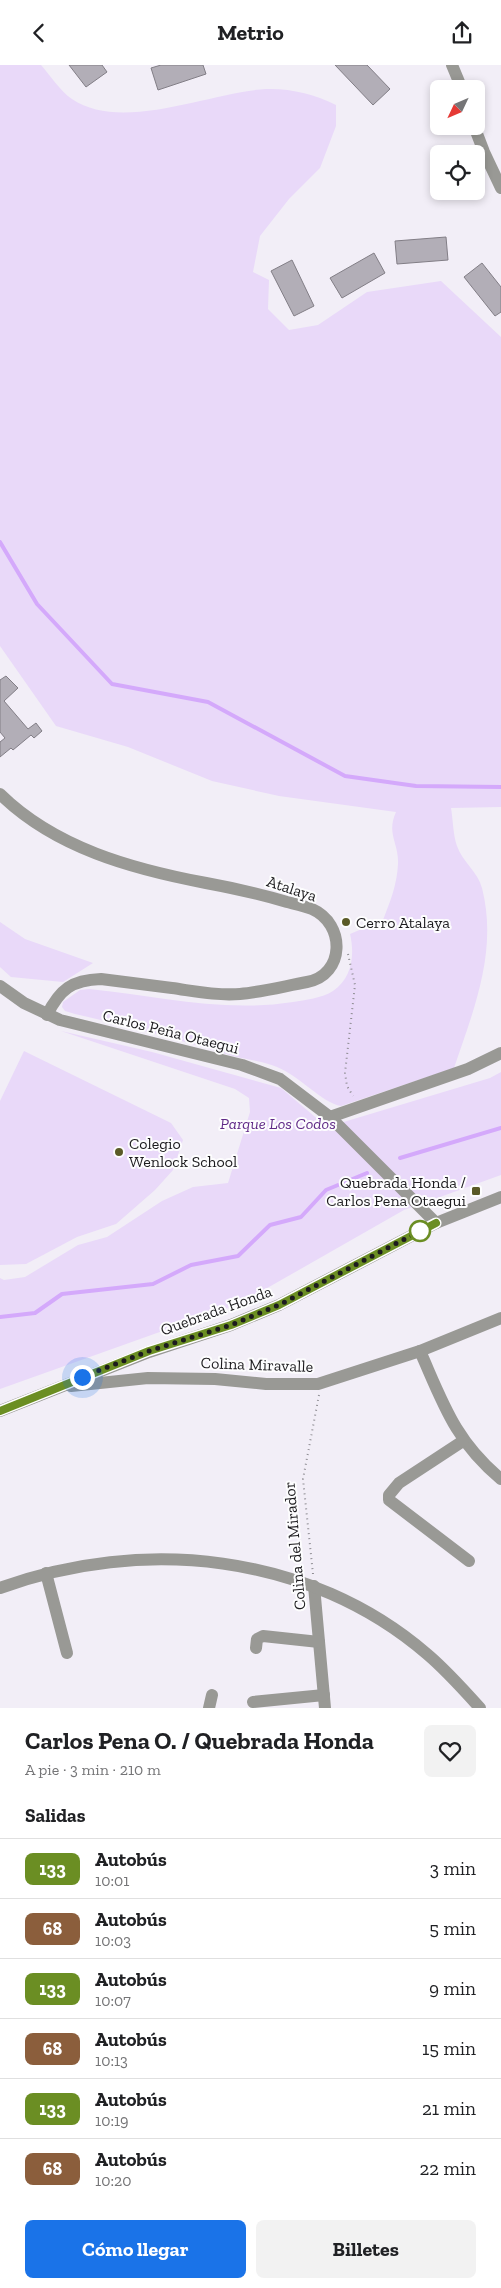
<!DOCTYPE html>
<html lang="es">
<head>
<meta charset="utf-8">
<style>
  :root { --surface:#fff; --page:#f2f2f2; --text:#202124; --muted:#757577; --line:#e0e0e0; --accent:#1a73e8 }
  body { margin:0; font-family:"Zilla Slab",serif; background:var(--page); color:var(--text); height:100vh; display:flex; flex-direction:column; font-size:19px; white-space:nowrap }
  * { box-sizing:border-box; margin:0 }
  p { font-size:16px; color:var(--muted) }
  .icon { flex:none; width:28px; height:28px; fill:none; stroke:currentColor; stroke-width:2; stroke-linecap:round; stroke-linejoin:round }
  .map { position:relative; height:1643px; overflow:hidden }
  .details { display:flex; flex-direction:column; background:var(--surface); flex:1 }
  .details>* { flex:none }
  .badge { padding:0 10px; border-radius:8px; font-size:18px; line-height:32px }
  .needle { width:32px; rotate:226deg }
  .buttons { position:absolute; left:430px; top:15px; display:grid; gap:10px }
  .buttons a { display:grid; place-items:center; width:55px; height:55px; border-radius:8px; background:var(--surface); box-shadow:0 2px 8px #0003; font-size:25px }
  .you { position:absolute; width:25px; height:25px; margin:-12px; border:4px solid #fff; border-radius:50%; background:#1a73e8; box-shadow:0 0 0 8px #1a73e833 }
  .map>.badge { position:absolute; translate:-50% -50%; box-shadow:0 0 0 2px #fff }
  h2 { padding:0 25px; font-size:19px; line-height:45px }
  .round { display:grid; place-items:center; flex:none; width:52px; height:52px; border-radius:8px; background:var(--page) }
  .overview { display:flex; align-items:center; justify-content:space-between; height:85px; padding:0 25px }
  h1 { font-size:24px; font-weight:700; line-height:38px }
  .primary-button { display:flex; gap:10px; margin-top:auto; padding:10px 25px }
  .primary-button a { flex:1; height:58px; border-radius:8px; background:var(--accent); color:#fff; font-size:20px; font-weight:700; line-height:58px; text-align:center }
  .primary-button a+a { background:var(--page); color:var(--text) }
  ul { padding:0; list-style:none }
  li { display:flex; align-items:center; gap:15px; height:60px; padding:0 25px; border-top:1px solid var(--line) }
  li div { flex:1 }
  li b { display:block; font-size:19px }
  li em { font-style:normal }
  li .badge { min-width:55px; font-weight:700; text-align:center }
  header { display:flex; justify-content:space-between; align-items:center; height:65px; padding:0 25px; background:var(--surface); font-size:22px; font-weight:700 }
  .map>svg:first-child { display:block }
</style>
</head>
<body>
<header><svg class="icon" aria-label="back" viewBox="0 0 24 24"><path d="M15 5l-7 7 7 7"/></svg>Metrio<svg class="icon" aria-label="share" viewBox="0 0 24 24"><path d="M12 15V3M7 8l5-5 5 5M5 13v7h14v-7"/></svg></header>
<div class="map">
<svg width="501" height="1643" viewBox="0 0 501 1643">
  <rect width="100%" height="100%" fill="#f2eef7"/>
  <g fill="#e9d9f9">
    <path d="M 0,0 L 41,0 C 50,10 60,26 72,34 C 122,68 210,27 266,24 C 289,23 315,29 336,40 L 336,61 L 320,103 L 289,134 L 260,171 L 253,207 L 269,215 L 268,244 L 289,265 L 318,260 L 367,227 L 441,216 L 501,272 L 501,742 L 451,743 C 453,754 453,770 457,781 C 462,796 478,807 482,823 C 498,886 474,944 454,1003 L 341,1041 C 322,1038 300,1011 277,1002 C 264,996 248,995 233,991 C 181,975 129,961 75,949 L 65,946 L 62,942 L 63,937 L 80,925 L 89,924 C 158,931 223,948 293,937 C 305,935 322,933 333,926 C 352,913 355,890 350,869 L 383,855 C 390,837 397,820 398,799 C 399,778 386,769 396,747 L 279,731 L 212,716 L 128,682 L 56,661 L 0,581 Z"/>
    <polygon points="0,857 25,874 93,898 63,917 11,912 0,902"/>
    <polygon points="61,966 152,987 281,1023 327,1062 490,1013 501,1007 501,1110 404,1145 241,1238 0,1324 0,1213 4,1215 25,1212 78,1180 107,1172 162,1136 193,1122 228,1118 250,1047 249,1033 235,1024"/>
    <polygon points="24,986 171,1058 183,1075 173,1105 155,1125 116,1159 77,1172 26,1199 0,1200 0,1036"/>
  </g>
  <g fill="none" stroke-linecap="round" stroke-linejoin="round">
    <g stroke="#d4a9fb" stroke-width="4">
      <polyline points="0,477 37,539 112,619 208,637 345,711 416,721 501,722"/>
      <polyline points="400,1093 501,1063"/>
      <polyline points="0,1252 35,1248 62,1229 153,1219 191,1200 238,1191 270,1160 301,1152 326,1125 367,1108"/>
    </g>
  </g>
  <g fill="#b2aeb7" stroke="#827e86">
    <polygon points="69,0 102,0 107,7 86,22"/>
    <polygon points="161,0 203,0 206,9 158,25 151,3"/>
    <polygon points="335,0 367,0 390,24 373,40"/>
    <polygon points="446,172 448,195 397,199 395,176"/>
    <polygon points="374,188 385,208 342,233 330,213"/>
    <polygon points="292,195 314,241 294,251 271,206"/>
    <polygon points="482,198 501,222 501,247 495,251 464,212"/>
    <polygon points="6,611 18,623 4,636 28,664 36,658 42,666 34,673 31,670 13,685 11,683 0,692 0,677 5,673 0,667 0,615"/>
  </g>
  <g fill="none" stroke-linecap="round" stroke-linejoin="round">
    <g stroke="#8f8d93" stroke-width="2" stroke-dasharray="1 4" stroke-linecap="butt">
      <polyline points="476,31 481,51"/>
      <polyline points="348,889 355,920 345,1008 347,1021 353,1031"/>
      <polyline points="313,1509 303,1414 319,1330"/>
    </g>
    <g stroke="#999995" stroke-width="12">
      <polyline points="452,0 462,24"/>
      <polyline points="474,61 484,87 501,123"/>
      <path d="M 0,729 C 55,783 132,804 206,818 C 233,823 260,829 287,837 C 295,839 305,841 312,844 C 346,859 345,910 307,917 C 285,921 262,927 240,929 C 217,931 194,926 172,923 C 148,920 124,917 101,914 C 72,915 60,924 47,950"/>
      <polyline points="0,921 24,938 60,955 242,1000 280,1014 330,1052 436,1158"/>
      <polyline points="330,1052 468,1004 501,988"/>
      <path d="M 420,1286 C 443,1338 455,1376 501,1414"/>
      <polyline points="71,1321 148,1313 215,1314 266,1319 318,1319 420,1286 501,1253"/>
      <polyline points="0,1346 149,1287 231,1260 279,1240 436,1158 501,1132"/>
      <polyline points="463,1376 399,1418 389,1430 389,1435 469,1496"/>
      <polyline points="46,1508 67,1588"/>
      <polyline points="314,1521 325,1643"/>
      <path d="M 0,1523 C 142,1471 310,1488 427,1589 C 446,1605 463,1624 480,1643"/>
      <polyline points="256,1583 257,1574 263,1571 319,1577"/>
      <polyline points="253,1637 324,1630"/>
      <polyline points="209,1643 212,1630"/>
    </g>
  </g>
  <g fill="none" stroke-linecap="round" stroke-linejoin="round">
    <g stroke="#fff" stroke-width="11">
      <polyline id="line" points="0,1346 149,1286 231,1260 279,1240 436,1158"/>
    </g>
    <use href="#line" stroke="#6b8e23" stroke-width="8"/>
    <polyline stroke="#1c1b1e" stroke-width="5" stroke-dasharray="0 9" points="82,1312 149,1286 231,1260 279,1240 420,1166"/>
  </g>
  <g fill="#5a5a27" stroke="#fdfdfe" stroke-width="2">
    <circle cx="346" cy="857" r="5"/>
    <circle cx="119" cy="1087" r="5"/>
    <rect x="471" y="1121" width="10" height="10" rx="2.5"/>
  </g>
  <circle fill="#fff" stroke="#6b8e23" stroke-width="2.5" cx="420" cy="1166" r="10"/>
  <g text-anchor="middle" stroke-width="4" stroke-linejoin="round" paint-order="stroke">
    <g font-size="16" fill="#1c1b1e" stroke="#fdfdfe">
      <text transform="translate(292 823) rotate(18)" y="6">Atalaya</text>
      <text transform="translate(171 966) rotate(14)" y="6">Carlos Peña Otaegui</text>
      <text transform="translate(216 1245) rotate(-20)" y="6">Quebrada Honda</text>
      <text transform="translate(257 1299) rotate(2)" y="6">Colina Miravalle</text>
      <text transform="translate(294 1481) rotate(-95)" y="6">Colina del Mirador</text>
    </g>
    <g font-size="16" fill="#1c1b1e" stroke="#fdfdfe" text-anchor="start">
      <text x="356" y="863">Cerro Atalaya</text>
      <text x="129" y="1084">Colegio<tspan x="129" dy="18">Wenlock School</tspan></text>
      <text x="466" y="1123" text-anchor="end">Quebrada Honda /<tspan x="466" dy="18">Carlos Pena Otaegui</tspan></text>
    </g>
    <g font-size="16" font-style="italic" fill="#602a87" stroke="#fdfdfe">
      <text x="278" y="1064">Parque Los Codos</text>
    </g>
  </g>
</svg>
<div class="buttons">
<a><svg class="needle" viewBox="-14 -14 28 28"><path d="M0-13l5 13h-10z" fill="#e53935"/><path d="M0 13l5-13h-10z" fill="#757577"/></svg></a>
<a><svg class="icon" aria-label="locate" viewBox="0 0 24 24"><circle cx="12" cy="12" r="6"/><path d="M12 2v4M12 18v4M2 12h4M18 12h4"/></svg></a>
</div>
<div class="you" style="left:82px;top:1312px"></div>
</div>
<section class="details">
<div class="overview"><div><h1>Carlos Pena O. / Quebrada Honda</h1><p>A pie · 3 min · 210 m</p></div><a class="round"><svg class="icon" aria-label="heart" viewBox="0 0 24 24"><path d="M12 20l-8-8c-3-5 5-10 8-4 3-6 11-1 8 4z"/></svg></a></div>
<h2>Salidas</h2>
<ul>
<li><span class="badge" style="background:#6b8e23;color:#fff">133</span><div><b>Autobús</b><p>10:01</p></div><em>3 min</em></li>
<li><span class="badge" style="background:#8b5e3c;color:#fff">68</span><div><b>Autobús</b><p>10:03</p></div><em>5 min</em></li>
<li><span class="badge" style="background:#6b8e23;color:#fff">133</span><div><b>Autobús</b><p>10:07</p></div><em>9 min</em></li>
<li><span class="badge" style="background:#8b5e3c;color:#fff">68</span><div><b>Autobús</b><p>10:13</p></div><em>15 min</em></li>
<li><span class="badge" style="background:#6b8e23;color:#fff">133</span><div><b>Autobús</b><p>10:19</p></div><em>21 min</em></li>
<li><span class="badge" style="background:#8b5e3c;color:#fff">68</span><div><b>Autobús</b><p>10:20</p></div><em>22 min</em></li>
</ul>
<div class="primary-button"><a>Cómo llegar</a><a>Billetes</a></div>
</section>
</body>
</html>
